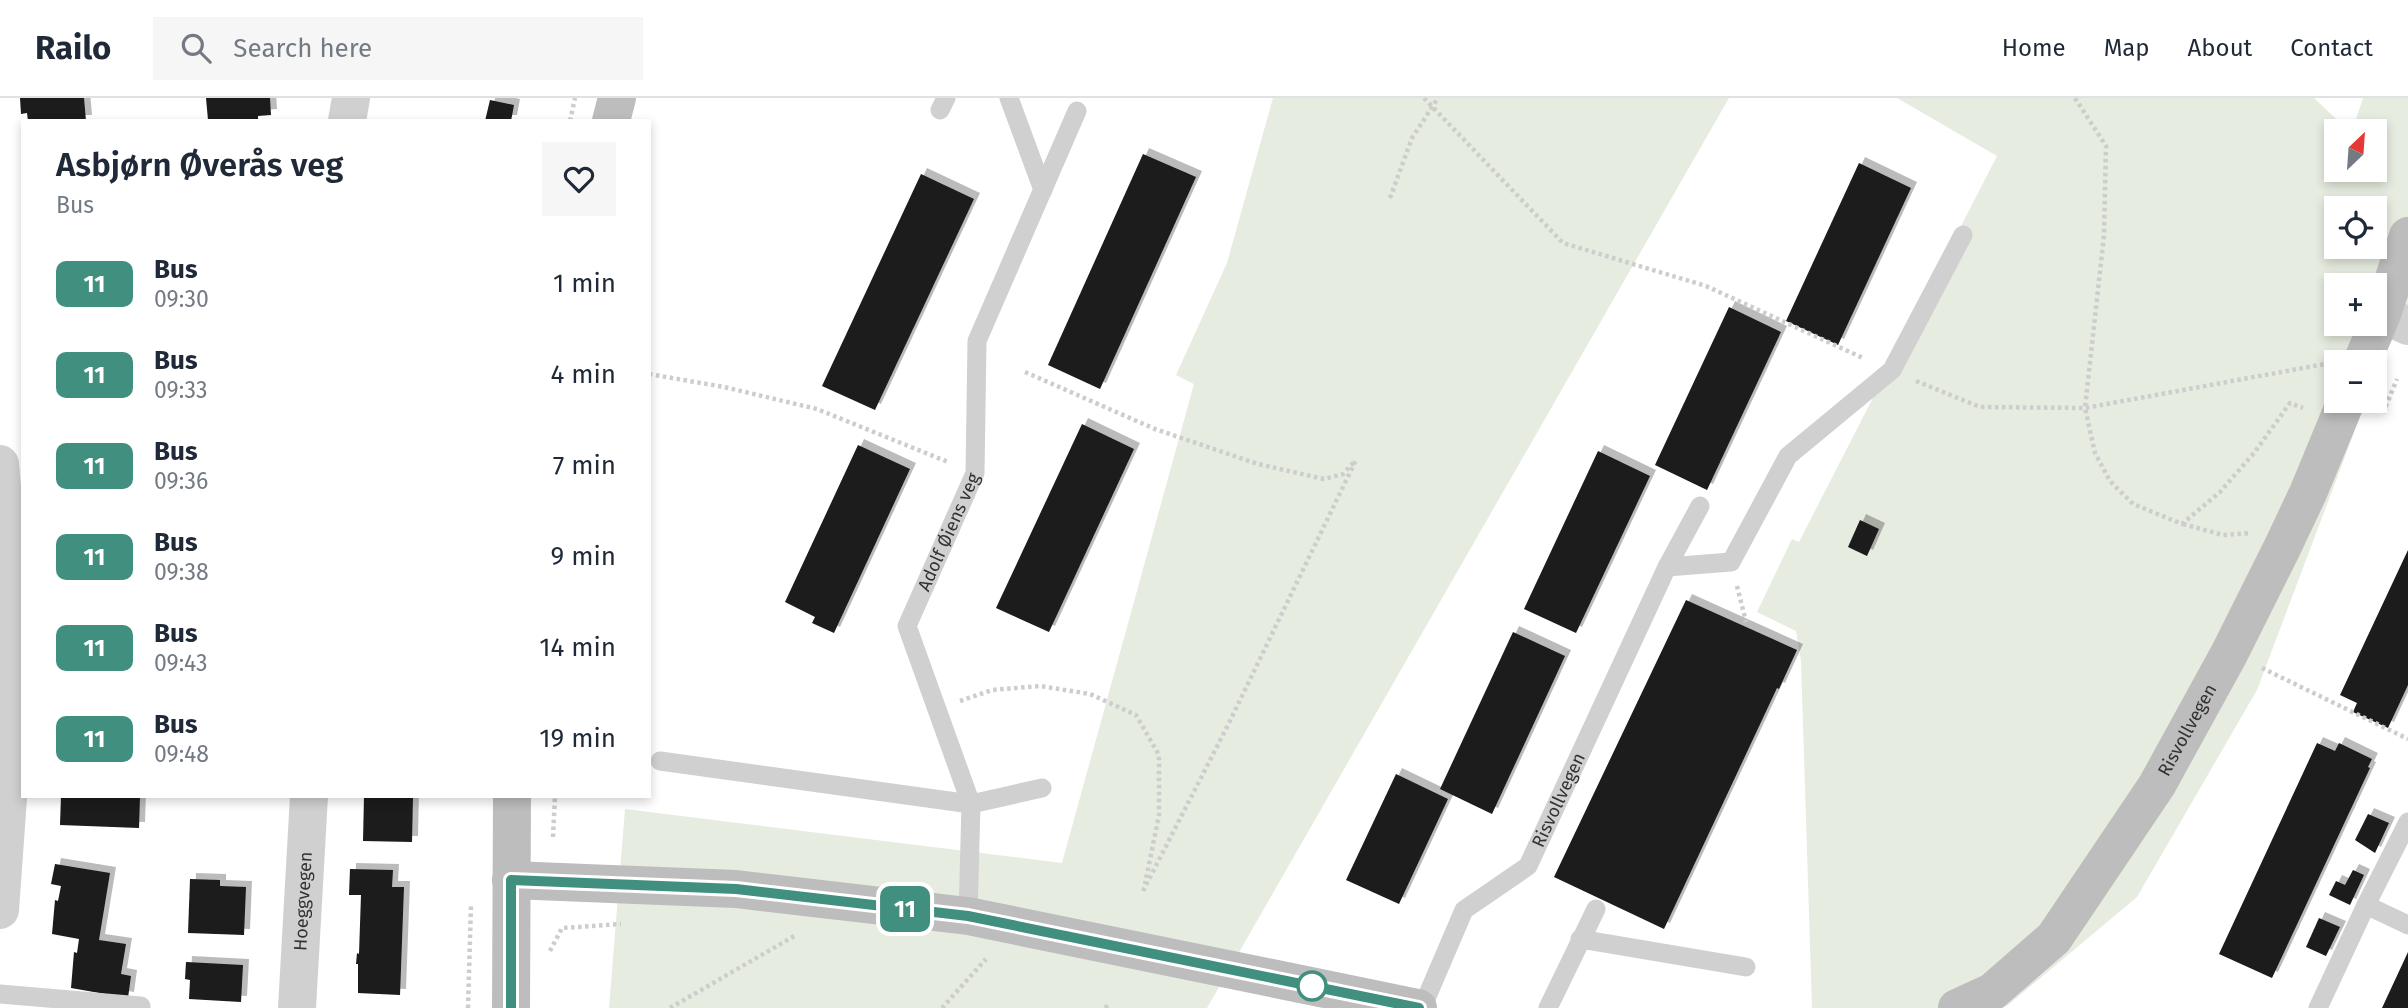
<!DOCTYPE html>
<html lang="en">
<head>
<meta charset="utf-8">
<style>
  :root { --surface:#fff; --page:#f6f6f7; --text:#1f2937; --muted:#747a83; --line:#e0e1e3 }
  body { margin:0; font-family:"Fira Sans",sans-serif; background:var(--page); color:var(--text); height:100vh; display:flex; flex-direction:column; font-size:26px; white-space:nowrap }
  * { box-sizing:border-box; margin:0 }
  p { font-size:23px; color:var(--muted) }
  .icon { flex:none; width:38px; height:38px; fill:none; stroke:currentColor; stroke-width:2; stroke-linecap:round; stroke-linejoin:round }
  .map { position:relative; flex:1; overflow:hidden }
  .drawer { position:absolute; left:21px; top:21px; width:630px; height:679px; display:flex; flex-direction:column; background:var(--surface); border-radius:0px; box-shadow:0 4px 10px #0003 }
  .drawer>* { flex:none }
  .badge { padding:0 14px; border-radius:10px; font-size:24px; line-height:46px }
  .needle { width:46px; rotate:25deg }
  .tools { position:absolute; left:2324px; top:21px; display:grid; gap:14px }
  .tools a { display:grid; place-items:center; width:63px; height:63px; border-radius:0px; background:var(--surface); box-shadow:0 4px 10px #0003; font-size:35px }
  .map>.badge { position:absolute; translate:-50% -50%; box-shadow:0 0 0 4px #fff }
  .round { display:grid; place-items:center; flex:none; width:74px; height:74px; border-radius:0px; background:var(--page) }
  .headline { display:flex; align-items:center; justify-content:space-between; height:119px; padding:0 35px }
  h1 { font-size:33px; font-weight:600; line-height:52px }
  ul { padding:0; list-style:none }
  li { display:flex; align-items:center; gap:21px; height:91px; padding:0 35px }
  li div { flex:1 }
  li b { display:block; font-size:26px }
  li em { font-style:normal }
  li .badge { min-width:77px; font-weight:700; text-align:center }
  header { display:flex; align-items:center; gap:42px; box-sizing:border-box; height:98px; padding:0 35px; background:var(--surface); border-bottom:2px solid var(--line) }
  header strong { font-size:33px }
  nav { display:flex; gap:38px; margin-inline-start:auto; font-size:24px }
  .search { width:490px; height:63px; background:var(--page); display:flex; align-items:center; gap:18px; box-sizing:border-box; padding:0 24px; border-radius:0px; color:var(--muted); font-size:26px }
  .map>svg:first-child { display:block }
</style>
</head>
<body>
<header>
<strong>Railo</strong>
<div class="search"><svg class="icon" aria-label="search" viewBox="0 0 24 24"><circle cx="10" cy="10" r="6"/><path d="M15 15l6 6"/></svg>Search here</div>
<nav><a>Home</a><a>Map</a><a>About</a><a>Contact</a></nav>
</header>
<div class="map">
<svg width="2408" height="910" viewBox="0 0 2408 910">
  <defs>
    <filter id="shadow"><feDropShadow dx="6" dy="-6" stdDeviation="0" flood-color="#0004"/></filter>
  </defs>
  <rect width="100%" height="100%" fill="#fff"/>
  <g fill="#e6ecdf" fill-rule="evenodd">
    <polygon points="1273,0 1729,0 1207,910 609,910 625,711 1062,765 1194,286 1176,277 1227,165"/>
    <path d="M 1897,0 L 2314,0 L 2349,33 L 2336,33 L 2336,72 L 2375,72 L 2375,33 L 2352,33 L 2363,0 L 2408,0 L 2408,233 L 2394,229 L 2375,281 L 2375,264 L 2336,264 L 2336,303 L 2366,303 L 2257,592 L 2137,799 L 2007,908 L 1998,910 L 1812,910 L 1801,563 L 1796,533 L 1757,514 L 1792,441 L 1799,444 L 1997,58 ZM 2336,110 L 2375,110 L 2375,149 L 2336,149 ZM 2336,187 L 2375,187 L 2375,226 L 2336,226 Z"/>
  </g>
  <g fill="#1a1a1a" filter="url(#shadow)">
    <polygon points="20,0 84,0 86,23 28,23 27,15 21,16"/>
    <polygon points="206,0 270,0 271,17 258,18 258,23 208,22"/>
    <polygon points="490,2 514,7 511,23 485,23"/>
    <polygon points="1143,56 1196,79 1100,291 1048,267"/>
    <polygon points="1859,65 1911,90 1838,247 1786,223"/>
    <polygon points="921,76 974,101 875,312 822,288"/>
    <polygon points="1729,209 1781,234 1707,392 1655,367"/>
    <polygon points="1082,326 1134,351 1049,534 996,510"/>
    <polygon points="858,347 910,371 834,535 812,525 815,519 785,504"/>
    <polygon points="1598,353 1650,378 1576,535 1524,511"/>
    <polygon points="1860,422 1879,431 1867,458 1848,449"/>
    <polygon points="2408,452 2408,587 2388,630 2353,614 2357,605 2340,597"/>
    <polygon points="1686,502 1797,552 1779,591 1777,590 1664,831 1554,779"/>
    <polygon points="1513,534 1565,558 1492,716 1440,691"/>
    <polygon points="2317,645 2335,653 2339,645 2372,661 2368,669 2370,670 2272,880 2219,856"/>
    <polygon points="1396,676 1448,701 1399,806 1346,782"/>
    <polygon points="61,698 140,698 139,730 60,727"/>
    <polygon points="364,698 413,698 412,744 363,743"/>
    <polygon points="2368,716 2389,725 2375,755 2355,742"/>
    <polygon points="55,766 110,775 99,842 126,846 121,876 131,878 128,900 71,890 74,854 77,855 79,841 52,836 55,802 58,803 61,788 51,786"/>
    <polygon points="350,771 393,772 392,789 404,789 400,897 358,895 358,866 356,866 357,855 359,856 361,797 349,797"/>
    <polygon points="2353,772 2364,777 2350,807 2329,797 2336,783 2345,787"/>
    <polygon points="190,781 220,782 220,788 246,789 244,837 188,835"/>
    <polygon points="2319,820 2340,829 2326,858 2306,849"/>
    <polygon points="2408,854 2408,910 2382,910"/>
    <polygon points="186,864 243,867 241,904 189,901 190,882 185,881"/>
  </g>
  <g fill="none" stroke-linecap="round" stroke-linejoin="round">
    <g stroke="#cdcdcd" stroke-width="4.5" stroke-dasharray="3.5 3.5" stroke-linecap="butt">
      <polyline points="1424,0 1563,145 1706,188 1863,260"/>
      <polyline points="2075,0 2106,48 2104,137 2085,310 2095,355 2110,383 2133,406 2182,426 2220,394 2254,355 2290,305 2303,310"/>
      <polyline points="570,23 575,0"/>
      <polyline points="1390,100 1412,40 1438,0"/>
      <polyline points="1025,274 1155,331 1258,366 1324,381 1343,376 1353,365"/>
      <polyline points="649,276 724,289 817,311 948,364"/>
      <polyline points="1916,283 1980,309 2085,310 2325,266"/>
      <polyline points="2383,315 2397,281"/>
      <polyline points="2183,426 2223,437 2250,435"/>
      <polyline points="1737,488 1746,524"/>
      <polyline points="2262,570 2408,641"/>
      <polyline points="960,603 992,592 1040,588 1090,596 1136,617 1159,657 1159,717 1145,786"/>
      <polyline points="553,739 555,698"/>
      <polyline points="1143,793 1228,627 1356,362"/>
      <polyline points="550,853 562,830 621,826"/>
      <polyline points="468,910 471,806"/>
      <polyline points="670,910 796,837"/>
      <polyline points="942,910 986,861"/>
      <polyline points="1106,910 1107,907"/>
    </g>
    <g stroke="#d0d0d0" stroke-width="19">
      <polyline points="1009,0 1043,92"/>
      <polyline points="940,12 946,0"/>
      <polyline points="1667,469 1700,408"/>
      <polyline points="660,663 971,706 1042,690"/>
      <polyline points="2366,807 2408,827"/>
      <path id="s1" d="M 968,818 L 971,706 L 907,528 L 975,375 L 977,243 L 1077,13"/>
      <polyline points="1580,841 1746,869"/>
      <polyline points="0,896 141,908"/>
      <path id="s2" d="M 1422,910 L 1464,812 L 1528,768 L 1667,469 L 1731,464 L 1788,358 L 1892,272 L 1963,137"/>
      <polyline points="1548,910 1596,811"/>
      <polyline points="2318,910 2366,807 2408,724"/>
    </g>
    <g stroke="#d0d0d0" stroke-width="38">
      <polyline points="347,23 351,0"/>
      <polyline points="2382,216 2408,228"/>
      <polyline points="0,366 9,466 11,658 0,812"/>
      <path id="s3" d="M 297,910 L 309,698"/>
    </g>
    <g stroke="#bdbdbd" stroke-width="38">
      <polyline points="611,23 617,0"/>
      <polyline points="2362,264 2382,216 2408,138"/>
      <polyline points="511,782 736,791 968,818 1418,910"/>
      <polyline points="511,910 512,698"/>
      <path id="s4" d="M 1957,910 L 1992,894 L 2054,840 L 2157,687 L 2229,556 L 2283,448 L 2308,395 L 2346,303"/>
    </g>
  </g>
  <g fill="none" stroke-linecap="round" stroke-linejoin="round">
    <g stroke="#fff" stroke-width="16">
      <polyline id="line" points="511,910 511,782 736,791 968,818 1419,910"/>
    </g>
    <use href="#line" stroke="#41907f" stroke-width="10"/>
  </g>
  <circle fill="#fff" stroke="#41907f" stroke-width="3.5" cx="1312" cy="888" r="14"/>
  <g text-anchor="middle" stroke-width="7" stroke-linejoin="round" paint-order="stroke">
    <g font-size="18" fill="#333" stroke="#fff">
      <text dy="6" stroke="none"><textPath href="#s1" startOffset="404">Adolf Øiens veg</textPath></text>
      <text dy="6" stroke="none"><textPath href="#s4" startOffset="368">Risvollvegen</textPath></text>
      <text dy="6" stroke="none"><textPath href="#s2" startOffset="257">Risvollvegen</textPath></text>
      <text dy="6" stroke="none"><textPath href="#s3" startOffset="107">Hoeggvegen</textPath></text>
    </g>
  </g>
</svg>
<div class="tools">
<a><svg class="needle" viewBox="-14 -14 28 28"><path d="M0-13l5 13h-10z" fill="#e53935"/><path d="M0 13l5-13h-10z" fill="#747a83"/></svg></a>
<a><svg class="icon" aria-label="locate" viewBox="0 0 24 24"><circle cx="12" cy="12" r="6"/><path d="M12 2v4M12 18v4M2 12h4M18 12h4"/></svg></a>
<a>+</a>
<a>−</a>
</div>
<b class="badge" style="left:905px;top:811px;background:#41907f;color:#fff">11</b>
<section class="drawer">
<div class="headline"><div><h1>Asbjørn Øverås veg</h1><p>Bus</p></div><a class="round"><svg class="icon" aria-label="heart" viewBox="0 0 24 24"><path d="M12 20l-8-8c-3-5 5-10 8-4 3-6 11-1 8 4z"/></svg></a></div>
<ul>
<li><span class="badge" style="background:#41907f;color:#fff">11</span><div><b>Bus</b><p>09:30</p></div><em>1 min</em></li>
<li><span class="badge" style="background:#41907f;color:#fff">11</span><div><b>Bus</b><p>09:33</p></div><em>4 min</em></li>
<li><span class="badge" style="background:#41907f;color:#fff">11</span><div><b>Bus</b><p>09:36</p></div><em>7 min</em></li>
<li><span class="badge" style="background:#41907f;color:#fff">11</span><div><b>Bus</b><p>09:38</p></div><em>9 min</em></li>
<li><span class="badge" style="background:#41907f;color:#fff">11</span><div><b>Bus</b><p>09:43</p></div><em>14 min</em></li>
<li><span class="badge" style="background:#41907f;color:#fff">11</span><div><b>Bus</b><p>09:48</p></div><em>19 min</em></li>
</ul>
</section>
</div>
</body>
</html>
